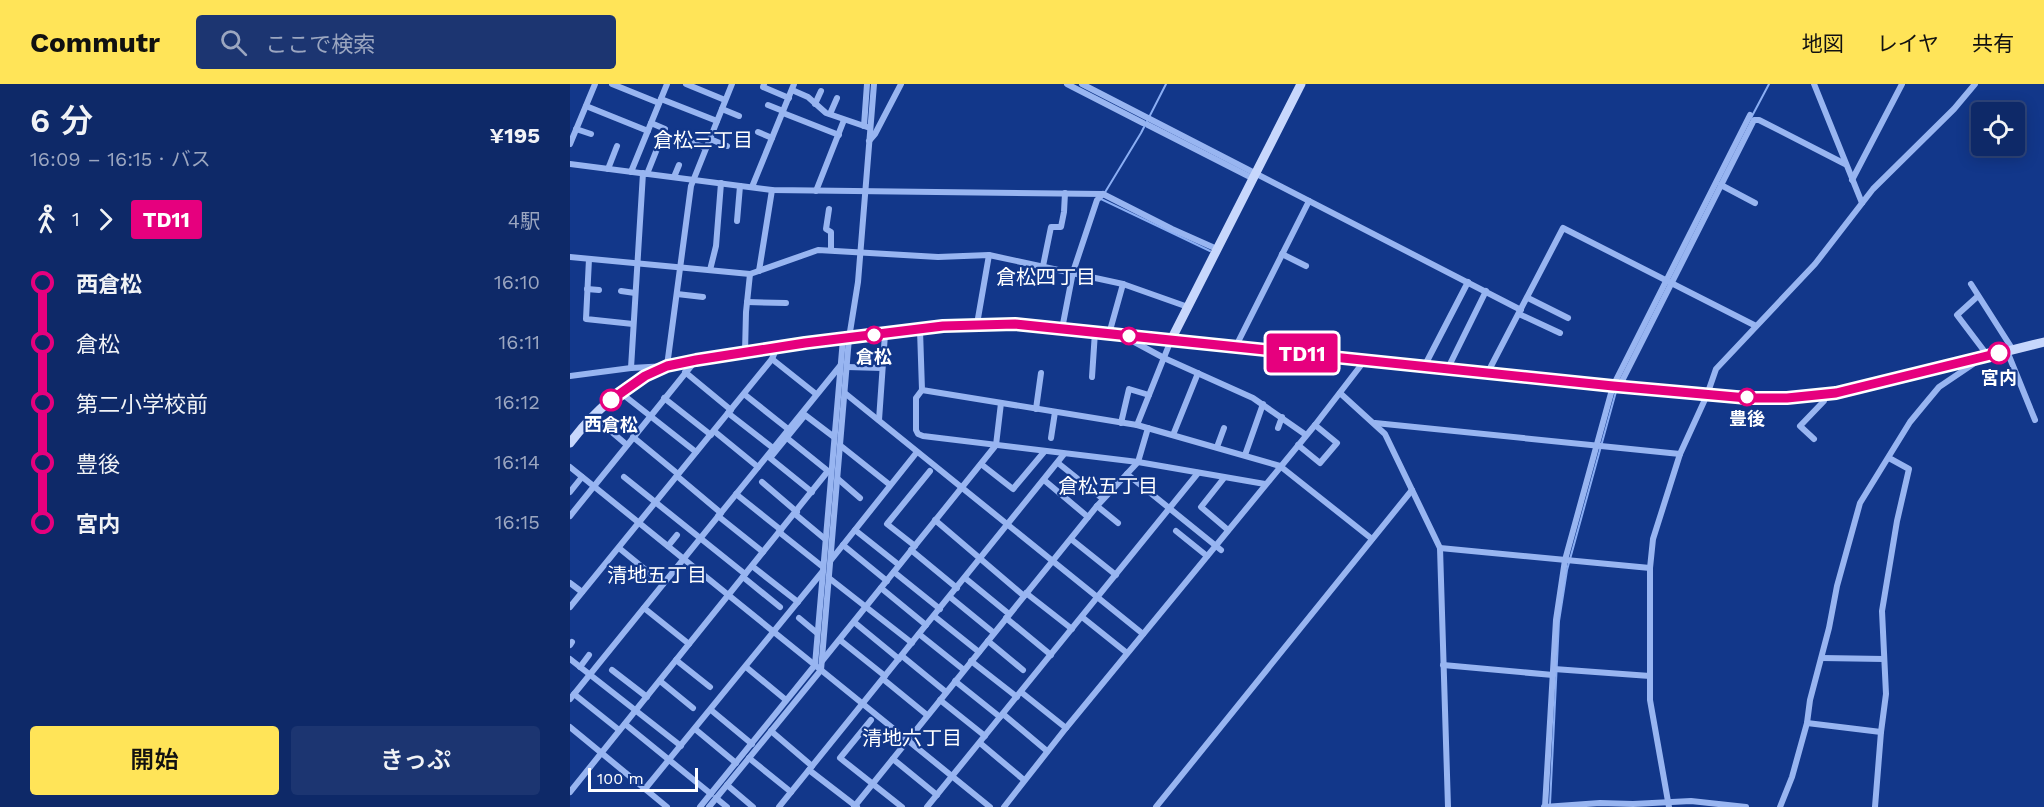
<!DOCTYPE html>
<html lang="ja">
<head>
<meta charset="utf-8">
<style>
  :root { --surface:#0e2968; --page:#1c3571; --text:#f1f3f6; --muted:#9ba6c0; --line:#2e457c; --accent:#ffe458 }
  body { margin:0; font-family:"Work Sans","Noto Sans JP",sans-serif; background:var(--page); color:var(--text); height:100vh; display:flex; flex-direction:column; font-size:22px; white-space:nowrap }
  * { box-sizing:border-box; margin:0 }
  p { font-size:20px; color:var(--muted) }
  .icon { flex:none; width:33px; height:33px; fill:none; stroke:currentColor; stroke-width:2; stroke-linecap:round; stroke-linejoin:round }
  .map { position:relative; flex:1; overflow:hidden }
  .side { display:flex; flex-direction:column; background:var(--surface); width:570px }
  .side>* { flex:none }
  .badge { padding:0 12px; border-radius:4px; font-size:21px; line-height:39px }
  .buttons { position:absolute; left:1401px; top:18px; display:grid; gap:12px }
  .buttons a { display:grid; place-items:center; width:54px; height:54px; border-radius:6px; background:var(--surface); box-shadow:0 3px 15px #0003,0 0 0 2px var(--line); font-size:30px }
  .scale { position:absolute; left:18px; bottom:15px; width:110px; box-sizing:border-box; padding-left:6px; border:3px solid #fff; border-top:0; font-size:16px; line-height:21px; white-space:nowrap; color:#fff; -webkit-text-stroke:4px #12378a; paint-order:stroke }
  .map>.badge { position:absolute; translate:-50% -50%; box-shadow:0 0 0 3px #fff }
  .legs { display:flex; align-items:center; gap:9px; height:66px; padding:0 30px; font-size:20px }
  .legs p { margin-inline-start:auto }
  .summary { display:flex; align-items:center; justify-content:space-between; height:102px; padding:0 30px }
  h1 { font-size:33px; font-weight:600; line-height:45px }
  .action { display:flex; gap:12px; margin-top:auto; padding:12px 30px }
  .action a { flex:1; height:69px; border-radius:6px; background:var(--accent); color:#111; font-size:24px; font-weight:600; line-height:69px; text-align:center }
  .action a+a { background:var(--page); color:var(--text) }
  ul { padding:0 30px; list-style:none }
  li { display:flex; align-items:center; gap:21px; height:60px; font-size:22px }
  li i { display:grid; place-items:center; width:9px; height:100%; margin:0 8px; background:currentColor }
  li i::after { content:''; width:15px; height:15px; margin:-8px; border:4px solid; border-radius:50%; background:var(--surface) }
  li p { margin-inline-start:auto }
  li:first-child i { background:linear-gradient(#0000 50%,currentColor 0) }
  li:last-child i { background:linear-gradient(currentColor 50%,#0000 0) }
  header { display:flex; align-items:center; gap:36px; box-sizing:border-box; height:84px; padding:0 30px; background:var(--accent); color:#111 }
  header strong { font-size:28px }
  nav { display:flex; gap:33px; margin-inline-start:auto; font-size:21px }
  .search { width:420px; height:54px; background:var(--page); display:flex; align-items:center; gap:15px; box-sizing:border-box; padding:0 21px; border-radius:6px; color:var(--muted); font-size:22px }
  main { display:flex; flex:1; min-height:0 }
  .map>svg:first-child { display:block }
</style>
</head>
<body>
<header>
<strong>Commutr</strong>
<div class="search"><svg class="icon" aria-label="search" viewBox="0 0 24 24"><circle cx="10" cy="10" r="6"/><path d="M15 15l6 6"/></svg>ここで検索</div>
<nav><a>地図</a><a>レイヤ</a><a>共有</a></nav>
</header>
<main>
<section class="side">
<div class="summary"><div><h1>6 分</h1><p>16:09 – 16:15 · バス</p></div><b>¥195</b></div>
<div class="legs"><svg class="icon" aria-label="walk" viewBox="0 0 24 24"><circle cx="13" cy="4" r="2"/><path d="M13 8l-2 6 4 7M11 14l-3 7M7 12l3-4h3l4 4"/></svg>1<svg class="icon" aria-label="forward" viewBox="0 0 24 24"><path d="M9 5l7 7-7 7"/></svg><b class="badge" style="background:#e6007e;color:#fff">TD11</b><p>4駅</p></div>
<ul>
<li><i style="color:#e6007e"></i><b>西倉松</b><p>16:10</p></li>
<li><i style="color:#e6007e"></i><span>倉松</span><p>16:11</p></li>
<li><i style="color:#e6007e"></i><span>第二小学校前</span><p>16:12</p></li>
<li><i style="color:#e6007e"></i><span>豊後</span><p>16:14</p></li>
<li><i style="color:#e6007e"></i><b>宮内</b><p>16:15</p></li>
</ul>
<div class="action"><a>開始</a><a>きっぷ</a></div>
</section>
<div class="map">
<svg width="1474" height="723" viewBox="0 0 1474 723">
  <rect width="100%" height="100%" fill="#12378a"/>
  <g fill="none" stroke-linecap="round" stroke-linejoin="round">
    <g stroke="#8aaef4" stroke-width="2">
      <polyline points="1181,34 1199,0"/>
      <polyline points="534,110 571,49 596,0"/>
      <polyline points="531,115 640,167"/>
      <polyline points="980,720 989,537 997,486 1047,304"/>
    </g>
    <g stroke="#98b5f1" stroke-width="6">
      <polyline points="42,0 89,19"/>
      <polyline points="116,0 155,16"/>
      <polyline points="194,0 193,3 219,14"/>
      <polyline points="304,0 288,198 279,254 251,586 420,723"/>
      <polyline points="497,0 573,39"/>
      <polyline points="512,0 951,226"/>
      <polyline points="1244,0 1292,119"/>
      <polyline points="222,6 238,13 256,29 300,44"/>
      <polyline points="91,15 147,37"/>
      <polyline points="245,20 251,7"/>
      <polyline points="198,21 213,27"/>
      <polyline points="16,22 78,47"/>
      <polyline points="152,25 169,32"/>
      <polyline points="213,29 269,51"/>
      <polyline points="260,30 267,14"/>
      <polyline points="578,41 684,95"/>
      <polyline points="294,42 297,0"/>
      <polyline points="6,45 21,50"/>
      <polyline points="188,48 202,54"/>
      <polyline points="140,55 157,62"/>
      <polyline points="115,56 136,64"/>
      <polyline points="299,57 305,50 331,0"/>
      <polyline points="0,60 25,0"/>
      <polyline points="0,80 202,106 533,110 602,145 647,165"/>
      <polyline points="38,85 47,62"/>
      <polyline points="61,88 97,0"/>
      <polyline points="77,90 95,45 81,39"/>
      <polyline points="104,93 109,81"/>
      <polyline points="1282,96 1332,0"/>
      <polyline points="1151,101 1185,119"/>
      <polyline points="182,103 224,0"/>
      <polyline points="246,107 274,36"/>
      <polyline points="259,125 256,145 261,148 261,166"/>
      <polyline points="167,137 170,102"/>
      <polyline points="712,170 736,182"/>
      <polyline points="0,173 180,190 248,166 368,173 419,171 553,200 618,223"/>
      <polyline points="19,175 16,235 63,240"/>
      <polyline points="473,182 481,143 491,143 494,128 495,109"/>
      <polyline points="140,186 146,162 151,99"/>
      <polyline points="189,187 202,106"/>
      <polyline points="1401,200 1443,266"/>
      <polyline points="17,205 29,206"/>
      <polyline points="51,207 65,209"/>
      <polyline points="107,210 133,213"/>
      <polyline points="1408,212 1387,231 1418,272"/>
      <polyline points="958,214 998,234"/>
      <polyline points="177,218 216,219"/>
      <polyline points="949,230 990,249"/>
      <polyline points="407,240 419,171"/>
      <polyline points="492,245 503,188 527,116 533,110"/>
      <polyline points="350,246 352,306 567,341 710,382 802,455"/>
      <polyline points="539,250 553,200"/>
      <polyline points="557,254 594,274 683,314 736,351"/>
      <polyline points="666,262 739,117"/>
      <polyline points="1437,267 1465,336"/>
      <polyline points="175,268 176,228 180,190"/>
      <polyline points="202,275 246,310"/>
      <polyline points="855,281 898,198"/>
      <polyline points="277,283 312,284"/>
      <polyline points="61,284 73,89"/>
      <polyline points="878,284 916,207"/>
      <polyline points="115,288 161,326"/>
      <polyline points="918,288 993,144 1186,242"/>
      <polyline points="0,292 61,284 97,282 121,102 162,0"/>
      <polyline points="522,293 525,248"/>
      <polyline points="1049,303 1184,36 1189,36 1275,80"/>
      <polyline points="352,306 346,314 346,346 348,350 353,352 568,378 695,400"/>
      <polyline points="51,309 126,368"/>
      <polyline points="770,309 815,350 870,464 878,723"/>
      <polyline points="174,310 218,345"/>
      <polyline points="276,310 573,550"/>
      <polyline points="94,314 141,351"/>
      <polyline points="466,325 471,289"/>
      <polyline points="158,329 203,364"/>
      <polyline points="24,333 57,361"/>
      <polyline points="309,336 315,250"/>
      <polyline points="551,339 559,305 579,311"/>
      <polyline points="805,339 1110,370"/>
      <polyline points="567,341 601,256"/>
      <polyline points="708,344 712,333"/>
      <polyline points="144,347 188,383"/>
      <polyline points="603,351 628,289"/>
      <polyline points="63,353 108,390"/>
      <polyline points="217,354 258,387"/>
      <polyline points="481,354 485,328"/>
      <polyline points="1244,355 1230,342 1254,317 1253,311"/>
      <polyline points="728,361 750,379 767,359 745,341"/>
      <polyline points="271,362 320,401"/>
      <polyline points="647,363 654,344"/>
      <polyline points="675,371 693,320"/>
      <polyline points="488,379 533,415"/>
      <polyline points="411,380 443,405 474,368"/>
      <polyline points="0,383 251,586 139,723"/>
      <polyline points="557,390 651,466"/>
      <polyline points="107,392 151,429"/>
      <polyline points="54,393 175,490"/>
      <polyline points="654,394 631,423 658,446"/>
      <polyline points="268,395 290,414"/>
      <polyline points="474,396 518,433"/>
      <polyline points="192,398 227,428"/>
      <polyline points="0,408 12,393"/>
      <polyline points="242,408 200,374 235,331 264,353"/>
      <polyline points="166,410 211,446"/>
      <polyline points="527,422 548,439"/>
      <polyline points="225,430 255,455"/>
      <polyline points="0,432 126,276"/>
      <polyline points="148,432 193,468"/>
      <polyline points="365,436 454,512"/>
      <polyline points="285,446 329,481"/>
      <polyline points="606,447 637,472"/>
      <polyline points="209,448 253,483"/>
      <polyline points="501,455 546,491"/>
      <polyline points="273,461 317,497"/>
      <polyline points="98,462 107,451"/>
      <polyline points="345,462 317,440 360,387"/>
      <polyline points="49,464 93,500"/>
      <polyline points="870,464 1080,484"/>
      <polyline points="341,466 387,504"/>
      <polyline points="261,476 347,368"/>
      <polyline points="182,482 228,518"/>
      <polyline points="324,488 370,525"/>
      <polyline points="173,493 210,523"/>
      <polyline points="259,494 342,559"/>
      <polyline points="395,494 439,530"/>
      <polyline points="0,499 12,508"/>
      <polyline points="311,504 356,541"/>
      <polyline points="456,509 502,545"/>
      <polyline points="380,513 424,549"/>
      <polyline points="0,523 202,275 207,263"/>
      <polyline points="74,524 119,560"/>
      <polyline points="364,532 409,568"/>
      <polyline points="512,533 557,569"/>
      <polyline points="229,534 247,549"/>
      <polyline points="436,534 481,571"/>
      <polyline points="284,538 329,575"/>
      <polyline points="349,550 394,586"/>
      <polyline points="270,556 315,592"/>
      <polyline points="418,557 453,586"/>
      <polyline points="0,561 2,558"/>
      <polyline points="332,572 376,608"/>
      <polyline points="1252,574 1314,575"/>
      <polyline points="0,575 111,662"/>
      <polyline points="106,576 140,603"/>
      <polyline points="252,577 426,361 431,319"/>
      <polyline points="401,577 447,613"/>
      <polyline points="873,581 983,591"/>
      <polyline points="10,583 19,571"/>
      <polyline points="176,583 216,616"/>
      <polyline points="984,585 1080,592"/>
      <polyline points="42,586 77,613"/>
      <polyline points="313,595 357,631"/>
      <polyline points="90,597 123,624"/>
      <polyline points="385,597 430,633"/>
      <polyline points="451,608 496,644"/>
      <polyline points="4,610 49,646"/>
      <polyline points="0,615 270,282"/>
      <polyline points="370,616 415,652"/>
      <polyline points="141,626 182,660"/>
      <polyline points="433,630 477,667"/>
      <polyline points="301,636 270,674 332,723"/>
      <polyline points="1237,639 1311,648"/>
      <polyline points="55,640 141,710"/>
      <polyline points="0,643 97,723"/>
      <polyline points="125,645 166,679"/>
      <polyline points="201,647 242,682"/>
      <polyline points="410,659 454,696"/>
      <polyline points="179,674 221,708"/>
      <polyline points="323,675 367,711"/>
      <polyline points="239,686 287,723"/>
      <polyline points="157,701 183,723"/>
      <polyline points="75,705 253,487"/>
      <polyline points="0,708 258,387 261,388"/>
      <polyline points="146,714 157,723"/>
      <polyline points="130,723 245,581 273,255"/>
      <polyline points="209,723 494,370"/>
      <polyline points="284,723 527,422 568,378 578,344"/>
      <polyline points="357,723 628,389"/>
      <polyline points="434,723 496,644 745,341 795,276"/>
      <polyline points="586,723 842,406"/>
      <polyline points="974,723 1030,719 1063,720 1121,717 1176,723"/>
      <polyline points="975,723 986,536 995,476 1043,302 1180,31"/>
      <polyline points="1099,723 1080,616 1080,484 1083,455 1110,370 1137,311 1146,285 1245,180 1303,105 1384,25 1405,0"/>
      <polyline points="1210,723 1222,693 1237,639 1240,616 1259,544 1267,502 1290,419 1340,338 1354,321 1369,303 1409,276"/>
      <polyline points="1305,723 1311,648 1316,610 1312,527 1327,437 1339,385 1319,374"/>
    </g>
    <g stroke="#c7d7fc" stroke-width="9">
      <polyline points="601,256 731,0"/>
      <path d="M 0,359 C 22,330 53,301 87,286 C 117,273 153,272 185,266 C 228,260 270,256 313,250 C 357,245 400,239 445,240 L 1043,302 L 1177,314 L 1217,314 L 1282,306 L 1474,258"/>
    </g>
  </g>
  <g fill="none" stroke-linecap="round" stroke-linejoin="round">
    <g stroke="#fff" stroke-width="14">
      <polyline id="line-1" points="41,316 75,292 97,282 126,276 235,259 373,242 445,240 1043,302 1177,314 1217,314 1266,309 1429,269"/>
    </g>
    <use href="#line-1" stroke="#e6007e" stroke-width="9"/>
  </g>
  <g fill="#fff" stroke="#e6007e" stroke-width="3">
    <circle cx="304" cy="251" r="8"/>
    <circle cx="559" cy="252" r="8"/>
    <circle cx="1429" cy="269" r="10"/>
    <circle cx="1177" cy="313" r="8"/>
    <circle cx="41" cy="316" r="10"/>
  </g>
  <g text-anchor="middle" stroke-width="4.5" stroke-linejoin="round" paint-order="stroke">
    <g font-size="18" font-weight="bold" fill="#fff" stroke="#12378a">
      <text x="304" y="279">倉松</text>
      <text x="1429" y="300">宮内</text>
      <text x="1177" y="341">豊後</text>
      <text x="41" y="347">西倉松</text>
    </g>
    <g font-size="20" fill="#fff" stroke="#12378a">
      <text x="133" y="63">倉松三丁目</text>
      <text x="476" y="200">倉松四丁目</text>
      <text x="538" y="409">倉松五丁目</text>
      <text x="87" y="498">清地五丁目</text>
      <text x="342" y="661">清地六丁目</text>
    </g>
  </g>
</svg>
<div class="buttons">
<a><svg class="icon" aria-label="locate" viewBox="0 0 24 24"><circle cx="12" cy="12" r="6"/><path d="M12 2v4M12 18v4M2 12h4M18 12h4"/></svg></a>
</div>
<div class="scale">100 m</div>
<b class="badge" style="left:732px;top:269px;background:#e6007e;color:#fff">TD11</b>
</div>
</main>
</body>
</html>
